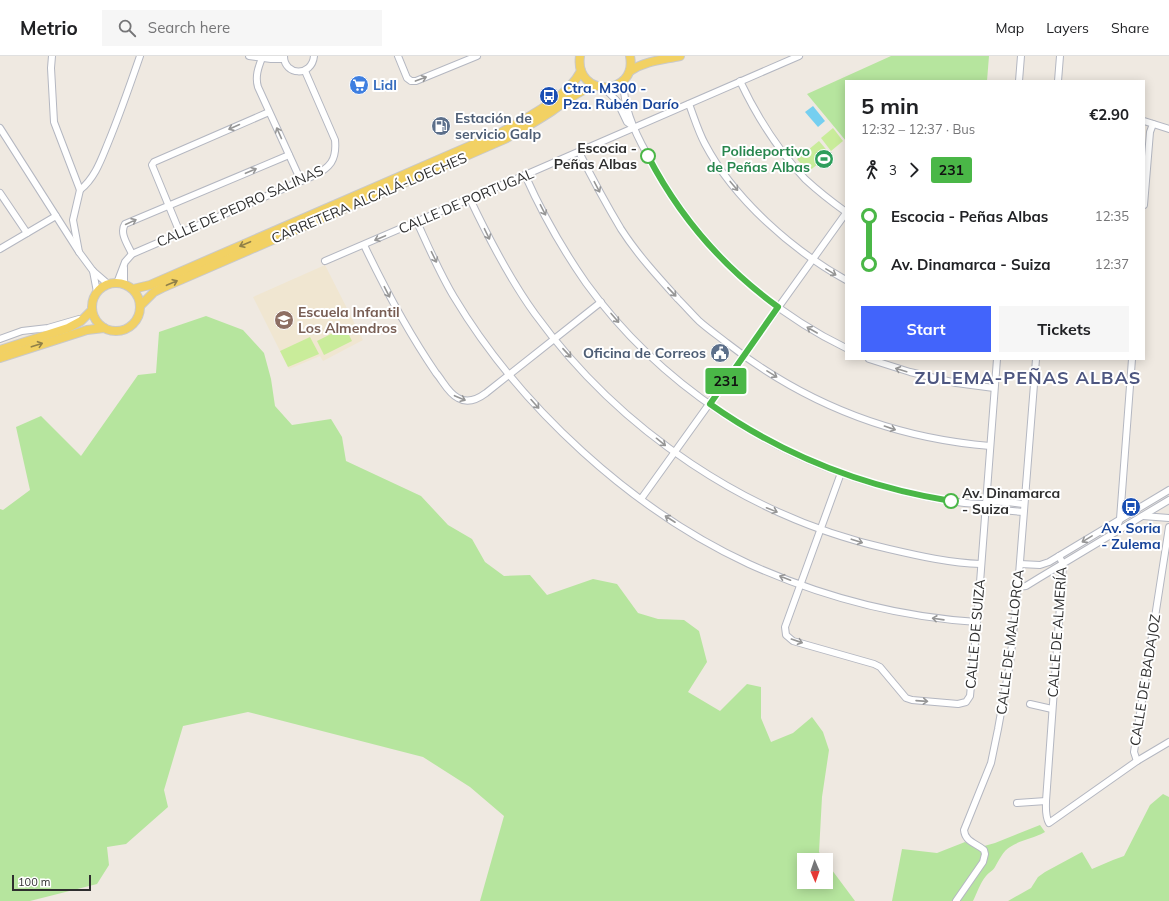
<!DOCTYPE html>
<html lang="en">
<head>
<meta charset="utf-8">
<style>
  :root { --surface:#fff; --page:#f6f6f6; --text:#202124; --muted:#757577; --line:#e0e0e0; --accent:#4264fb }
  body { margin:0; font-family:Mulish,sans-serif; background:var(--page); color:var(--text); height:100vh; display:flex; flex-direction:column; font-size:15px; white-space:nowrap }
  * { box-sizing:border-box; margin:0 }
  p { font-size:13px; color:var(--muted) }
  .icon { flex:none; width:22px; height:22px; fill:none; stroke:currentColor; stroke-width:2; stroke-linecap:round; stroke-linejoin:round }
  .map { position:relative; flex:1; overflow:hidden }
  .sheet { position:absolute; left:845px; top:24px; width:300px; height:280px; display:flex; flex-direction:column; background:var(--surface); border-radius:0px; box-shadow:0 2px 10px #0003 }
  .sheet>* { flex:none }
  .badge { padding:0 8px; border-radius:3px; font-size:14px; line-height:26px }
  .needle { width:26px; rotate:178deg }
  .controls { position:absolute; left:797px; top:797px; display:grid; gap:8px }
  .controls a { display:grid; place-items:center; width:36px; height:36px; border-radius:0px; background:var(--surface); box-shadow:0 2px 10px #0003; font-size:20px }
  .scale { position:absolute; left:12px; bottom:10px; width:79px; box-sizing:border-box; padding-left:4px; border:2px solid #2e2e2e; border-top:0; font-size:11px; line-height:14px; white-space:nowrap; color:#2e2e2e; -webkit-text-stroke:3px #fff; paint-order:stroke }
  .map>.badge { position:absolute; translate:-50% -50%; box-shadow:0 0 0 2px #fff }
  .legs { display:flex; align-items:center; gap:6px; height:44px; padding:0 16px; font-size:13px }
  .legs p { margin-inline-start:auto }
  .head { display:flex; align-items:center; justify-content:space-between; height:68px; padding:0 16px }
  h1 { font-size:22px; font-weight:700; line-height:30px }
  .primary-button { display:flex; gap:8px; margin-top:auto; padding:8px 16px }
  .primary-button a { flex:1; height:46px; border-radius:0px; background:var(--accent); color:#fff; font-size:16px; font-weight:700; line-height:46px; text-align:center }
  .primary-button a+a { background:var(--page); color:var(--text) }
  ul { padding:0 16px; list-style:none }
  li { display:flex; align-items:center; gap:14px; height:48px; font-size:15px }
  li i { display:grid; place-items:center; width:6px; height:100%; margin:0 5px; background:currentColor }
  li i::after { content:''; width:10px; height:10px; margin:-5px; border:3px solid; border-radius:50%; background:var(--surface) }
  li p { margin-inline-start:auto }
  li:first-child i { background:linear-gradient(#0000 50%,currentColor 0) }
  li:last-child i { background:linear-gradient(currentColor 50%,#0000 0) }
  header { display:flex; align-items:center; gap:24px; box-sizing:border-box; height:56px; padding:0 20px; background:var(--surface); border-bottom:1px solid var(--line) }
  header strong { font-size:19px }
  nav { display:flex; gap:22px; margin-inline-start:auto; font-size:14px }
  .search { width:280px; height:36px; background:var(--page); display:flex; align-items:center; gap:10px; box-sizing:border-box; padding:0 14px; border-radius:0px; color:var(--muted); font-size:15px }
  .map>svg:first-child { display:block }
</style>
</head>
<body>
<header>
<strong>Metrio</strong>
<div class="search"><svg class="icon" aria-label="search" viewBox="0 0 24 24"><circle cx="10" cy="10" r="6"/><path d="M15 15l6 6"/></svg>Search here</div>
<nav><a>Map</a><a>Layers</a><a>Share</a></nav>
</header>
<div class="map">
<svg width="1169" height="845" viewBox="0 0 1169 845">
  <rect width="100%" height="100%" fill="#efe9e1"/>
  <polygon fill="#f0e6d1" points="325,209 363,284 323,305 320,300 289,313 253,241"/>
  <g fill="#b6e59e">
    <polygon points="891,0 989,0 987,25 846,25 846,85 807,38"/>
    <polygon points="206,260 243,274 264,297 271,323 275,350 292,369 331,363 342,381 346,405 421,440 448,469 472,483 485,506 504,520 530,519 547,539 593,523 617,528 638,557 658,563 684,564 699,575 707,606 688,636 720,655 747,628 761,631 761,662 771,686 793,677 812,661 823,676 829,694 822,741 819,796 824,804 804,804 804,826 826,826 826,806 855,845 480,845 504,760 470,731 423,701 248,656 183,670 164,734 168,751 126,788 107,791 109,809 97,828 30,845 0,845 0,453 3,454 30,434 16,371 41,360 81,400 138,319 156,317 159,276"/>
    <polygon points="1163,738 1169,741 1169,845 1008,845 1031,832 1038,821 1045,816 1082,796 1092,813 1113,804 1124,800 1150,749"/>
    <path d="M 1040,769 L 1045,776 C 1033,783 1020,784 1010,791 C 1003,795 999,804 995,811 C 993,815 989,816 986,820 C 980,827 977,837 973,845 L 892,845 L 902,793 L 937,797 L 965,786 L 977,792 L 995,787 Z"/>
  </g>
  <g fill="#c9ec9a">
    <polygon points="833,72 843,85 831,95 821,82"/>
    <polygon points="819,85 830,98 808,116 797,103"/>
    <polygon points="345,271 352,285 324,299 317,285"/>
    <polygon points="310,281 319,298 288,311 280,295"/>
  </g>
  <polygon fill="#75cff0" points="813,50 825,65 818,71 805,56"/>
  <g fill="none" stroke-linecap="round" stroke-linejoin="round">
    <g stroke="#b4b7c1" stroke-width="8">
      <g id="minor">
        <polyline points="52,0 51,12 54,66 80,134 73,164 79,196"/>
        <polyline points="249,0 271,3 284,3"/>
        <path d="M 284,0 C 284,20 312,21 314,0"/>
        <polyline points="398,0 407,22 411,25 416,25 477,0"/>
        <path d="M 262,2 C 258,12 255,21 258,31 L 301,125"/>
        <path d="M 624,24 C 622,48 635,77 647,98 C 691,183 760,250 846,292"/>
        <path d="M 740,25 C 757,61 778,94 805,123 C 818,135 832,146 846,156"/>
        <polyline points="1019,25 1021,0"/>
        <polyline points="1058,25 1060,0"/>
        <polyline points="604,32 617,45 627,66 634,71"/>
        <path d="M 689,48 C 694,61 698,75 705,88 C 734,143 792,194 846,224"/>
        <polyline points="1144,65 1169,73"/>
        <polyline points="0,72 79,196 93,215 108,228"/>
        <path d="M 579,96 C 592,122 606,148 621,173 C 637,198 658,221 678,243 C 685,250 692,258 699,265 C 708,273 718,280 727,287 C 805,348 893,382 990,390"/>
        <path d="M 525,119 C 542,157 563,194 586,227 C 659,328 770,401 889,432 C 900,435 912,438 923,440 C 942,444 963,448 983,448 C 986,448 989,446 992,446 C 1002,445 1014,447 1024,448"/>
        <path d="M 80,134 C 95,122 101,104 108,87 C 120,58 130,29 140,0"/>
        <polyline points="0,137 27,177"/>
        <path d="M 470,143 C 489,183 509,222 535,258 C 620,375 749,462 889,493 C 919,500 950,507 981,508"/>
        <polyline points="1144,149 1150,76 1153,68"/>
        <path d="M 417,166 C 428,190 440,218 454,241 C 520,351 632,454 749,508 C 820,540 899,561 977,566"/>
        <polyline points="180,177 152,109 154,106 269,56"/>
        <path d="M 364,189 C 385,233 408,276 436,317 C 443,325 448,337 458,342 C 468,348 478,343 486,337 L 601,246"/>
        <polyline points="0,193 56,160"/>
        <path d="M 132,198 C 128,189 119,177 125,168 L 289,99"/>
        <polyline points="325,205 525,119 799,0"/>
        <polyline points="93,215 97,236"/>
        <path d="M 117,227 L 125,206 L 132,198 L 313,120 C 330,112 337,104 335,84 L 305,15"/>
        <polyline points="124,228 124,212"/>
        <polyline points="0,283 22,275 48,272 79,263"/>
        <polyline points="869,303 910,316 956,327 994,332"/>
        <polyline points="841,417 785,571 786,579 793,585 874,608 880,611 906,642 912,644 958,648 966,646 970,640 977,566 997,303"/>
        <polyline points="641,443 846,157"/>
        <polyline points="986,448 990,453 1023,456"/>
        <polyline points="1143,460 1169,462"/>
        <polyline points="1115,476 1120,463 1132,303"/>
        <path d="M 1059,500 L 1063,508 L 1046,745 C 1046,753 1045,760 1049,767 L 1137,705 L 1169,686"/>
        <polyline points="1020,508 1040,509 1049,506 1169,434"/>
        <polyline points="1018,531 1026,530 1039,522 1169,444"/>
        <polyline points="1030,648 1052,653"/>
        <polyline points="1137,705 1134,696 1169,471"/>
        <polyline points="1017,747 1046,745"/>
        <path d="M 956,845 L 983,806 L 985,798 L 984,794 C 976,787 965,786 964,774 L 991,707 L 998,673 L 1010,607 L 1018,531 L 1036,303"/>
      </g>
    </g>
    <g stroke="#c9c9c9" stroke-width="10">
      <g id="major">
        <path d="M 580,0 C 574,42 638,41 630,0"/>
        <path d="M 630,15 C 645,5 662,4 680,0"/>
        <circle cx="116" cy="251" r="24"/>
        <path d="M 133,233 L 150,229 L 502,76 C 528,61 567,42 581,15"/>
        <path d="M 141,249 L 154,236 L 162,232 L 505,83 C 521,74 537,65 552,55 C 565,46 579,34 595,30"/>
        <polyline points="0,294 68,272 81,265 92,254"/>
        <polyline points="0,302 87,274 104,272"/>
      </g>
    </g>
    <use href="#minor" stroke="#fff" stroke-width="6"/>
    <use href="#major" stroke="#f2d163" stroke-width="8"/>
  </g>
  <defs><path id="oneway-shaft" d="M-6 0H5M1.5-3L5.5 0L1.5 3" fill="none" stroke-width="1.6" stroke-linecap="round" stroke-linejoin="round"/></defs>
  <g stroke="#969696">
    <use href="#oneway-shaft" transform="translate(421 23) rotate(-20)"/>
    <use href="#oneway-shaft" transform="translate(234 71) rotate(156)"/>
    <use href="#oneway-shaft" transform="translate(279 77) rotate(-114)"/>
    <use href="#oneway-shaft" transform="translate(251 115) rotate(-23)"/>
    <use href="#oneway-shaft" transform="translate(734 130) rotate(50)"/>
    <use href="#oneway-shaft" transform="translate(597 131) rotate(62)"/>
    <use href="#oneway-shaft" transform="translate(543 154) rotate(63)"/>
    <use href="#oneway-shaft" transform="translate(131 166) rotate(-25)"/>
    <use href="#oneway-shaft" transform="translate(487 178) rotate(64)"/>
    <use href="#oneway-shaft" transform="translate(380 182) rotate(157)"/>
    <use href="#oneway-shaft" transform="translate(434 201) rotate(64)"/>
    <use href="#oneway-shaft" transform="translate(831 216) rotate(31)"/>
    <use href="#oneway-shaft" transform="translate(387 236) rotate(63)"/>
    <use href="#oneway-shaft" transform="translate(672 236) rotate(47)"/>
    <use href="#oneway-shaft" transform="translate(615 262) rotate(49)"/>
    <use href="#oneway-shaft" transform="translate(812 274) rotate(-150)"/>
    <use href="#oneway-shaft" transform="translate(567 297) rotate(47)"/>
    <use href="#oneway-shaft" transform="translate(901 314) rotate(-163)"/>
    <use href="#oneway-shaft" transform="translate(772 318) rotate(32)"/>
    <use href="#oneway-shaft" transform="translate(460 342) rotate(23)"/>
    <use href="#oneway-shaft" transform="translate(535 348) rotate(48)"/>
    <use href="#oneway-shaft" transform="translate(890 372) rotate(19)"/>
    <use href="#oneway-shaft" transform="translate(661 386) rotate(39)"/>
    <use href="#oneway-shaft" transform="translate(772 454) rotate(22)"/>
    <use href="#oneway-shaft" transform="translate(670 463) rotate(-147)"/>
    <use href="#oneway-shaft" transform="translate(1087 483) rotate(149)"/>
    <use href="#oneway-shaft" transform="translate(857 485) rotate(18)"/>
    <use href="#oneway-shaft" transform="translate(785 522) rotate(-159)"/>
    <use href="#oneway-shaft" transform="translate(938 563) rotate(-172)"/>
    <use href="#oneway-shaft" transform="translate(797 585) rotate(19)"/>
    <use href="#oneway-shaft" transform="translate(922 645) rotate(4)"/>
  </g>
  <g stroke="#908048">
    <use href="#oneway-shaft" transform="translate(245 188) rotate(157)"/>
    <use href="#oneway-shaft" transform="translate(172 227) rotate(-23)"/>
    <use href="#oneway-shaft" transform="translate(37 289) rotate(-18)"/>
  </g>
  <g fill="none" stroke-linecap="round" stroke-linejoin="round">
    <g stroke="#fff" stroke-width="9">
      <path id="line-1" d="M 648,100 C 679,160 723,211 778,251 L 710,348 C 782,399 864,431 951,445"/>
    </g>
    <use href="#line-1" stroke="#4ab747" stroke-width="6"/>
  </g>
  <defs>
    <g id="supermarket-disc" transform="scale(1)"><circle r="9.5" fill="#3f7fe0" stroke="#fff"/><path d="M-6-5.5h2.5l.6 2H6L4.5 2H-2.5L-4.4-4H-6ZM-1.5 3.2a1.3 1.3 0 1 0 .1 0ZM3 3.2a1.3 1.3 0 1 0 .1 0Z" fill="#fff"/></g>
    <g id="bus-disc" transform="scale(1)"><circle r="9.5" fill="#1a4fb4" stroke="#fff"/><path d="M-5-6H5V4H4V6H2V4H-2V6H-4V4H-5ZM-3.5-4V0h7V-4ZM-3.5 1.2v1.5H-2V1.2ZM2 1.2v1.5H3.5V1.2Z" fill="#fff"/></g>
    <g id="fuel-disc" transform="scale(1)"><circle r="9.5" fill="#5c6f8a" stroke="#fff"/><path d="M-5.5-6h7V0h2V4h1.3V-2.5L3-4.5l.8-.8L6-3V5H2.5V1h-1V6h-7ZM-4.2-4.7v3.2H.2V-4.7Z" fill="#fff"/></g>
    <g id="stadium-disc" transform="scale(1)"><circle r="9.5" fill="#2e9e5b" stroke="#fff"/><path d="M0-5a6.5 5 0 1 0 0 10a6.5 5 0 1 0 0-10ZM-3.5-1.8h7v3.6h-7Z" fill="#fff"/></g>
    <g id="school-disc" transform="scale(1)"><circle r="9.5" fill="#8d6e63" stroke="#fff"/><path d="M0-5L7-2L0 1L-7-2ZM-4 1L0 2.5L4 1V4Q0 6-4 4Z" fill="#fff"/></g>
    <g id="civic-disc" transform="scale(1)"><circle r="9.5" fill="#5c6f8a" stroke="#fff"/><path d="M-.6-6.5H3V-4.5H.6V-3L4-1V1h2V6H-6V1h2V-1L-.6-3ZM-1.2 2.5V6h2.4V2.5Z" fill="#fff"/></g>
  </defs>
  <g fill-rule="evenodd">
    <use href="#supermarket-disc" x="359" y="29"/>
    <use href="#bus-disc" x="549" y="40"/>
    <use href="#fuel-disc" x="441" y="70"/>
    <use href="#stadium-disc" x="824" y="103"/>
    <use href="#school-disc" x="284" y="264"/>
    <use href="#civic-disc" x="720" y="297"/>
    <use href="#bus-disc" x="1131" y="451"/>
  </g>
  <g fill="#fff" stroke="#4ab747" stroke-width="2">
    <circle cx="648" cy="100" r="7"/>
    <circle cx="951" cy="445" r="7"/>
  </g>
  <g text-anchor="middle" stroke-width="4" stroke-linejoin="round" paint-order="stroke">
    <g font-size="14" font-weight="bold" fill="#366cbe" stroke="#fff" text-anchor="start">
      <text x="373" y="34">Lidl</text>
    </g>
    <g font-size="14" font-weight="bold" fill="#164399" stroke="#fff" text-anchor="start">
      <text x="563" y="37">Ctra. M300 -<tspan x="563" dy="16">Pza. Rubén Darío</tspan></text>
      <text x="1131" y="477" text-anchor="middle">Av. Soria<tspan x="1131" dy="16">- Zulema</tspan></text>
    </g>
    <g font-size="14" font-weight="bold" fill="#4e5e75" stroke="#fff" text-anchor="start">
      <text x="455" y="67">Estación de<tspan x="455" dy="16">servicio Galp</tspan></text>
      <text x="706" y="302" text-anchor="end">Oficina de Correos</text>
    </g>
    <g font-size="14" font-weight="bold" fill="#2e2e2e" stroke="#fff" text-anchor="end">
      <text x="637" y="97">Escocia -<tspan x="637" dy="16">Peñas Albas</tspan></text>
      <text x="962" y="442" text-anchor="start">Av. Dinamarca<tspan x="962" dy="16">- Suiza</tspan></text>
    </g>
    <g font-size="14" font-weight="bold" fill="#27864d" stroke="#fff" text-anchor="end">
      <text x="810" y="100">Polideportivo<tspan x="810" dy="16">de Peñas Albas</tspan></text>
    </g>
    <g font-size="14" fill="#2e2e2e" stroke="#fff">
      <text transform="translate(369 142) rotate(-23)" y="5">CARRETERA ALCALÁ-LOECHES</text>
      <text transform="translate(466 145) rotate(-23)" y="5">CALLE DE PORTUGAL</text>
      <text transform="translate(240 150) rotate(-24)" y="5">CALLE DE PEDRO SALINAS</text>
      <text transform="translate(1057 576) rotate(-86)" y="5">CALLE DE ALMERÍA</text>
      <text transform="translate(975 578) rotate(-85)" y="5">CALLE DE SUIZA</text>
      <text transform="translate(1010 586) rotate(-83)" y="5">CALLE DE MALLORCA</text>
      <text transform="translate(1145 624) rotate(-81)" y="5">CALLE DE BADAJOZ</text>
    </g>
    <g font-size="14" font-weight="bold" fill="#785e54" stroke="#fff" text-anchor="start">
      <text x="298" y="261">Escuela Infantil<tspan x="298" dy="16">Los Almendros</tspan></text>
    </g>
    <g font-size="18" font-weight="bold" letter-spacing="1" fill="#4d5680" stroke="#fff">
      <text x="1028" y="328">ZULEMA-PEÑAS ALBAS</text>
    </g>
  </g>
</svg>
<div class="controls">
<a><svg class="needle" viewBox="-14 -14 28 28"><path d="M0-13l5 13h-10z" fill="#e53935"/><path d="M0 13l5-13h-10z" fill="#757577"/></svg></a>
</div>
<div class="scale">100 m</div>
<b class="badge" style="left:726px;top:325px;background:#4ab747;color:#111">231</b>
<section class="sheet">
<div class="head"><div><h1>5 min</h1><p>12:32 – 12:37 · Bus</p></div><b>€2.90</b></div>
<div class="legs"><svg class="icon" aria-label="walk" viewBox="0 0 24 24"><circle cx="13" cy="4" r="2"/><path d="M13 8l-2 6 4 7M11 14l-3 7M7 12l3-4h3l4 4"/></svg>3<svg class="icon" aria-label="forward" viewBox="0 0 24 24"><path d="M9 5l7 7-7 7"/></svg><b class="badge" style="background:#4ab747;color:#111">231</b></div>
<ul>
<li><i style="color:#4ab747"></i><b>Escocia - Peñas Albas</b><p>12:35</p></li>
<li><i style="color:#4ab747"></i><b>Av. Dinamarca - Suiza</b><p>12:37</p></li>
</ul>
<div class="primary-button"><a>Start</a><a>Tickets</a></div>
</section>
</div>
</body>
</html>
